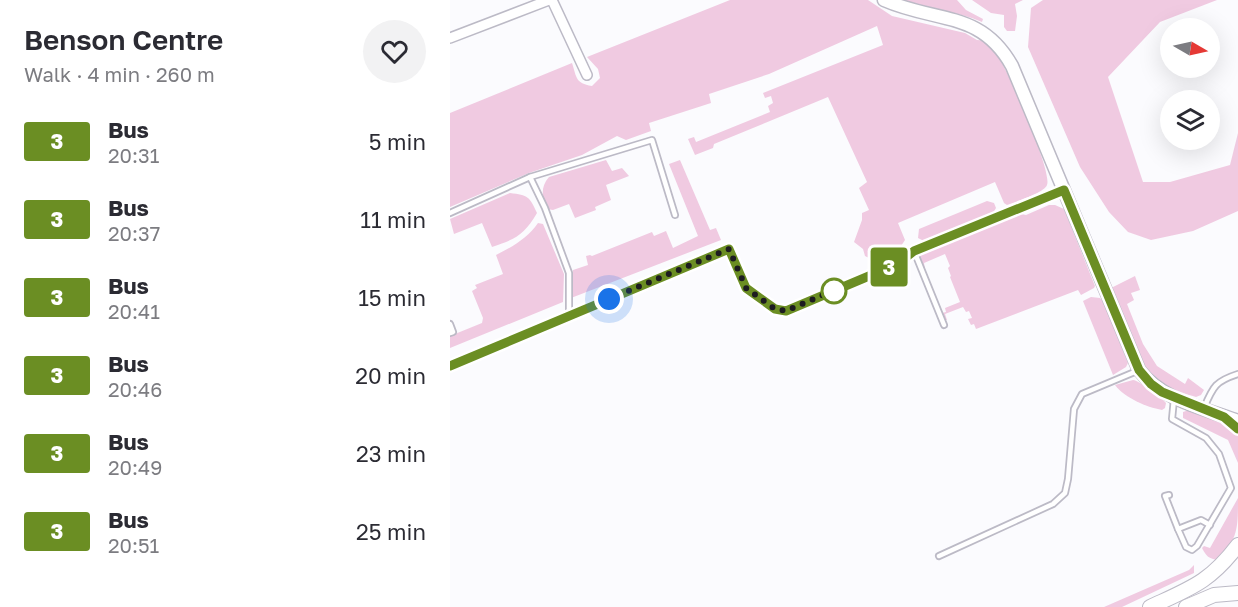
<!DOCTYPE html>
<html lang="en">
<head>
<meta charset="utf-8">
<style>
  :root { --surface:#fff; --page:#f2f2f3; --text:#2b2b33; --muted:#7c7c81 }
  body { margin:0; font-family:"Golos Text",sans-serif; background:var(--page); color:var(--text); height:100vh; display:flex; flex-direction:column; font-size:22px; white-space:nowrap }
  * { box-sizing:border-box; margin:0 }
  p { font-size:20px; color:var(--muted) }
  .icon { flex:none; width:33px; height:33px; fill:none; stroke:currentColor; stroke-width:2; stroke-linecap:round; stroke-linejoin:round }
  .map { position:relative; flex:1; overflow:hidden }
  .panel { display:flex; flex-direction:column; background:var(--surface); width:450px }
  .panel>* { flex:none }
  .badge { padding:0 12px; border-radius:4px; font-size:21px; line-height:39px }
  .needle { width:39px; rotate:99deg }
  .fabs { position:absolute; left:710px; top:18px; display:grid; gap:12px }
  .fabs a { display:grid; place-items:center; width:60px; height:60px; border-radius:50%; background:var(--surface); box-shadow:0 6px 24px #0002; font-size:30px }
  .you { position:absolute; width:30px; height:30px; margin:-15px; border:4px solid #fff; border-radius:50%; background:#1a73e8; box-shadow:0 0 0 9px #1a73e833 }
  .map>.badge { position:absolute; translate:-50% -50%; box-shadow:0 0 0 3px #fff }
  .round { display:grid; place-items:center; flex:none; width:63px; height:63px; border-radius:32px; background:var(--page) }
  .head { display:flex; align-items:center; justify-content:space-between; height:102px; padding:0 24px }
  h1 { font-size:28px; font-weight:600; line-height:45px }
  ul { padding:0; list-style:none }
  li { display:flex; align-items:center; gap:18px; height:78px; padding:0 24px }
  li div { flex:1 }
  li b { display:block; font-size:22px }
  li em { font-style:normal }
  li .badge { min-width:66px; font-weight:700; text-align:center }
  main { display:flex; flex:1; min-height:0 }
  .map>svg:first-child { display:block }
</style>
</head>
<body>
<main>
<section class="panel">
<div class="head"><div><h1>Benson Centre</h1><p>Walk · 4 min · 260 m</p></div><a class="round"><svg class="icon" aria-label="heart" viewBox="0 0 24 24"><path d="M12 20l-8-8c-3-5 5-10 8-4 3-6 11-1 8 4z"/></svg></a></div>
<ul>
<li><span class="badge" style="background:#6b8e23;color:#fff">3</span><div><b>Bus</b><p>20:31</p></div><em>5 min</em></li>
<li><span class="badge" style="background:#6b8e23;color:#fff">3</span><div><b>Bus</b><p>20:37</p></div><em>11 min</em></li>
<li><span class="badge" style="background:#6b8e23;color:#fff">3</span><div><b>Bus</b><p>20:41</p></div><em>15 min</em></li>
<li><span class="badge" style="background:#6b8e23;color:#fff">3</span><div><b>Bus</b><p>20:46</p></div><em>20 min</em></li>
<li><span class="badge" style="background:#6b8e23;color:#fff">3</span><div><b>Bus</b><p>20:49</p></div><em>23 min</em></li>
<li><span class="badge" style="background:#6b8e23;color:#fff">3</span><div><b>Bus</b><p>20:51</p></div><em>25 min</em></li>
</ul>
</section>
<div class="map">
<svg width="788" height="607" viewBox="0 0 788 607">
  <rect width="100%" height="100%" fill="#fbfbfe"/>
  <g fill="#f0cae1">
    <path d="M 280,0 L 418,0 L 442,16 L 515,33 L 527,40 C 531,40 536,41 540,44 C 553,56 603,172 597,185 C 594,193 567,201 557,205 L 554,203 L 545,182 L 448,223 L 455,240 L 445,255 L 427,262 L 415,256 L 413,249 L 404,242 L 412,220 L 412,213 L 419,210 L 409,188 L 417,182 L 378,97 L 264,144 L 263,148 L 245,155 L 238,139 L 244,137 L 246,142 L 320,112 L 318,106 L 323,103 L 321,96 L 315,98 L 313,93 L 433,45 L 427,26 L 319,74 L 259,94 L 261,103 L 199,123 L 201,131 L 176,140 L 167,136 L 132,155 L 79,173 L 0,207 L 0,113 L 122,63 C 127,78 125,83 142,86 L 150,78 L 148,69 L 137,57 Z"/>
    <path d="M 453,0 L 507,0 L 516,10 L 533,19 L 532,22 C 507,11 478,10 453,0 Z"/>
    <polygon points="522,0 573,0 565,4 567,16 565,31 557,31 554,27 554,15 541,13"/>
    <polygon points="593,0 767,0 710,22 658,77 693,182 720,182 780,165 788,133 788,211 743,231 701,240 678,232 659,212 630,167 578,47 581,8"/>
    <path d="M 156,160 L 162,171 L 172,168 L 179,176 L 156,185 L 161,200 L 145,207 L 146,210 L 125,218 L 119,204 L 103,210 L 97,209 C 92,198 90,187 99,177 Z"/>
    <polygon points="230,160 260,230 266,228 271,240 121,298 123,270 138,265 136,256 140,255 142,256 202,232 204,236 216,231 223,248 248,236 219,164"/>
    <path d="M 60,193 C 78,195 80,197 87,213 C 74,235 66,239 42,247 L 32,223 L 4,234 L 0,219 Z"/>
    <polygon points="537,201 544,203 546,208 543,213 474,241 468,238 469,229"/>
    <polygon points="599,205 605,205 614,209 645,286 644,288 631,295 628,290 526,329 524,324 521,325 518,319 522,318 519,311 516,312 513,307 495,314 497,320 495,320 492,313 496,312 495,308 510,302 500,277 501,276 498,268 500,266 495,254 474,263 475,269 470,257 471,253 566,213 576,215"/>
    <path d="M 88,223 L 93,224 L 114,274 L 113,302 L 0,348 L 0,336 L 32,323 L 33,318 L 22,291 L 27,288 L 25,285 L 53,274 L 46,255 C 62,247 78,238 88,223 Z"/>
    <path d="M 685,276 L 690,290 L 681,293 L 684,300 L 677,304 L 693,344 L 707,366 L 735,384 L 738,378 L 754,390 L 751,395 L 746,397 C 725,391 707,384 694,365 L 661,288 Z"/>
    <polygon points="641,297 650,298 653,301 678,363 676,367 663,375 633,301"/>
    <path d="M 683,380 C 690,381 711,397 716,403 L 715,408 L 712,410 C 696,407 675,398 665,385 Z"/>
    <polygon points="739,410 765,418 788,433 788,463 778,440 733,418 733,412"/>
    <path d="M 788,498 C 788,529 788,538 768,560 C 759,559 756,556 752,548 L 754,546 L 760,548 Z"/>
    <polygon points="744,565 744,573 672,607 654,607 739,570"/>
  </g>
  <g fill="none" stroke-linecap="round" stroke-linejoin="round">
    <g stroke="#bcbac6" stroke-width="8">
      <g id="lane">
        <polyline points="0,213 80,177"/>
        <polyline points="464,251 494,325"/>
        <polyline points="119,316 119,273 95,208 80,177 202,140 225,215"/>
        <polyline points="0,324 3,332 0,333"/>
        <polyline points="724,399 722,419 756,438 769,454 781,488 747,546 742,550 736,547 728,529"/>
        <path d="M 754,408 C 763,386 766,381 788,374"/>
        <polyline points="719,495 715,496 728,529 751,520 760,525"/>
        <polyline points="489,556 603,504 615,493 618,479 624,409 632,394 687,371"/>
      </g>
    </g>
    <g stroke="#bcbac6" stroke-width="12">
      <g id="street">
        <polyline points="102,0 137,75"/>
        <polyline points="0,38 99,0"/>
        <polyline points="0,366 279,249 296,288 325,309 336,311 438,268 450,262 464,251 614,190"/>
      </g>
    </g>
    <g stroke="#bcbac6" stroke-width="15">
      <path id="secondary" d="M 434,0 C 486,23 531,10 562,66 L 689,370 C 713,401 754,408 788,421"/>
    </g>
    <g stroke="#bcbac6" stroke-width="16">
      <g id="primary">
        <path d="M 700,607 C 741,588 760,582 788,545"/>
        <polyline points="736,607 764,595 788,593"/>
      </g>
    </g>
    <use href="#lane" stroke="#fff" stroke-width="4.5"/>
    <use href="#street" stroke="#fff" stroke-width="9"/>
    <use href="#secondary" stroke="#fff" stroke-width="12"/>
    <use href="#primary" stroke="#fff" stroke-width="14"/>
  </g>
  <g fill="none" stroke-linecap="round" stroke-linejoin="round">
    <g stroke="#fff" stroke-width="14">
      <polyline id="line" points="0,366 279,249 296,288 325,309 336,311 438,268 450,262 464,251 614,190 689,370 701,384 712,392 774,417 788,429"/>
    </g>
    <use href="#line" stroke="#6b8e23" stroke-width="9"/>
    <polyline stroke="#1d1c20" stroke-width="6" stroke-dasharray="0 10.8" points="159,299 279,249 296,288 325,309 336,311 394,286 384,291"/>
  </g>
  <circle fill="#fff" stroke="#6b8e23" stroke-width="3" cx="384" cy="291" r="12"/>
</svg>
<div class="fabs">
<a><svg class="needle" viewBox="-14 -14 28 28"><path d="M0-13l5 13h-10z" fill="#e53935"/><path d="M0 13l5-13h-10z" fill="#7c7c81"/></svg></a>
<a><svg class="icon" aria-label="layers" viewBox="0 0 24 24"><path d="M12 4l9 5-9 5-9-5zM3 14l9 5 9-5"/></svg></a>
</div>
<div class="you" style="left:159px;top:299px"></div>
<b class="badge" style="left:439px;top:267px;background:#6b8e23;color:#fff">3</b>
</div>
</main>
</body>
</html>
